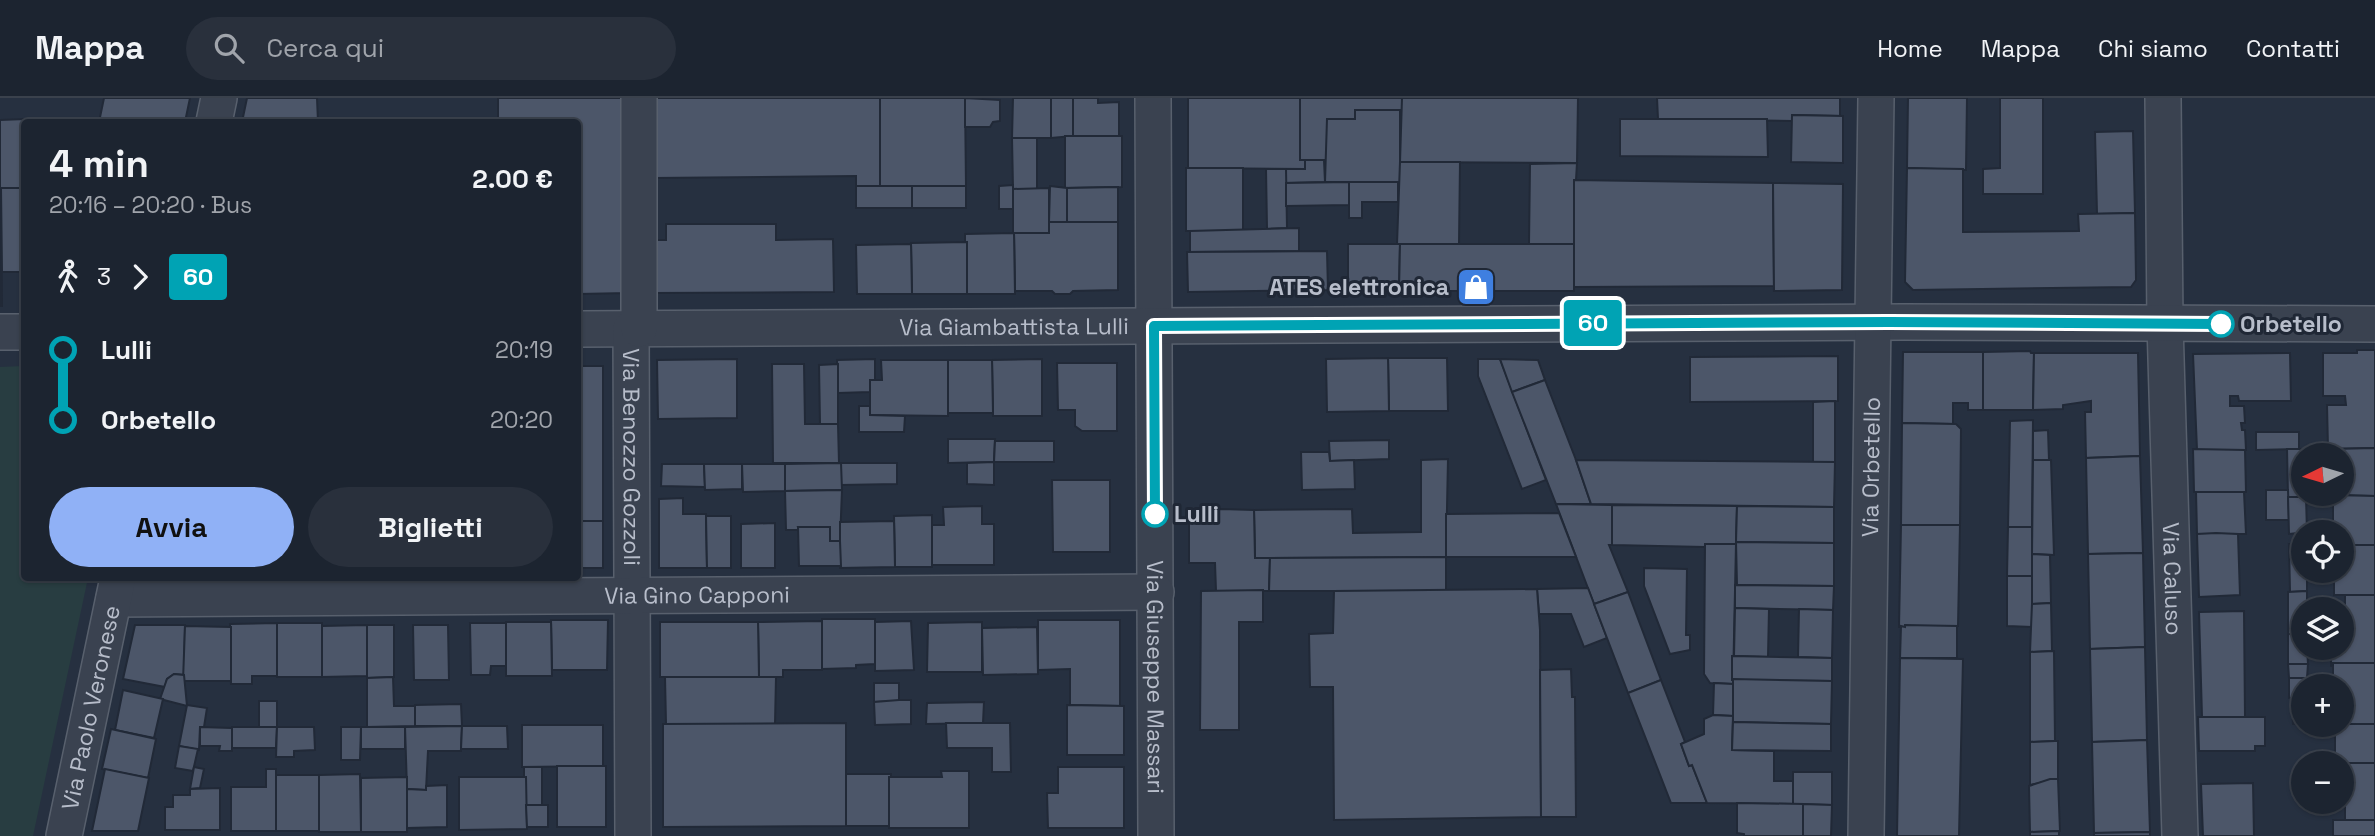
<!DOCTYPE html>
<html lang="it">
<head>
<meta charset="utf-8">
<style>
  :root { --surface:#1c2430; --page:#29303c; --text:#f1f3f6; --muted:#a0a4ab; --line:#3a414c; --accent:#90b1f6 }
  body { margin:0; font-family:"Space Grotesk",sans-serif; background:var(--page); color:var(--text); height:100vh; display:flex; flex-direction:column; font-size:26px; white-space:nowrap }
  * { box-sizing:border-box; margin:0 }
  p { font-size:23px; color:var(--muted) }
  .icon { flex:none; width:38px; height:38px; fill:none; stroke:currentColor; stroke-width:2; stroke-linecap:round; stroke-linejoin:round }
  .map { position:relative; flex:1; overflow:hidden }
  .details { position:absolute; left:21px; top:21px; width:560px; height:462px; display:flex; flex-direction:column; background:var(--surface); border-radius:7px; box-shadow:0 2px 5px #0004,0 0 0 2px var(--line) }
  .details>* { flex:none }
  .badge { padding:0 14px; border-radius:5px; font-size:24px; line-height:46px }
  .needle { width:46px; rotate:265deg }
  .buttons { position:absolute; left:2291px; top:345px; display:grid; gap:14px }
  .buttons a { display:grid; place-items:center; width:63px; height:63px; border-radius:50%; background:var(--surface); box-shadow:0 2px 5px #0004,0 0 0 2px var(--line); font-size:35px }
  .map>.badge { position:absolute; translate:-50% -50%; box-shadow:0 0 0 4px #fff }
  .legs { display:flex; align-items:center; gap:10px; height:77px; padding:0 28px; font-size:23px }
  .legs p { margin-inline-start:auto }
  .headline { display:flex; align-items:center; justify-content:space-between; height:119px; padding:0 28px }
  h1 { font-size:38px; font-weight:700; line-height:52px }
  .primary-button { display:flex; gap:14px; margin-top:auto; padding:14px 28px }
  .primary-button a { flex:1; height:80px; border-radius:42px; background:var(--accent); color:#111; font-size:28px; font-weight:700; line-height:80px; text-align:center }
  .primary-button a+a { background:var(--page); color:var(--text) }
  ul { padding:0 28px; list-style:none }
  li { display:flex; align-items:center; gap:24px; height:70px; font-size:26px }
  li i { display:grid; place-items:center; width:10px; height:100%; margin:0 9px; background:currentColor }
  li i::after { content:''; width:18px; height:18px; margin:-9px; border:5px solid; border-radius:50%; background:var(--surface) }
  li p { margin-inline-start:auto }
  li:first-child i { background:linear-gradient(#0000 50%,currentColor 0) }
  li:last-child i { background:linear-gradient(currentColor 50%,#0000 0) }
  header { display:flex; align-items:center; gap:42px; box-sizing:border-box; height:98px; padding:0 35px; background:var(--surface); border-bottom:2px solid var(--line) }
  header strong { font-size:33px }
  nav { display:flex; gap:38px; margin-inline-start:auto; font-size:24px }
  .search { width:490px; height:63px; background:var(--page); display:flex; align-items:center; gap:18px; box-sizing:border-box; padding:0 24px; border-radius:38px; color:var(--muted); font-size:26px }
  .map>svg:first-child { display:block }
</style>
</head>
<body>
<header>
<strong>Mappa</strong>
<div class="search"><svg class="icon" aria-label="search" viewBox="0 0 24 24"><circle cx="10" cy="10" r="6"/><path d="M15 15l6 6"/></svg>Cerca qui</div>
<nav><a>Home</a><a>Mappa</a><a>Chi siamo</a><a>Contatti</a></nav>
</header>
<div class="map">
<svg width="2375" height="738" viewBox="0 0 2375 738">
  <rect width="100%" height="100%" fill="#263040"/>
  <polygon fill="#283d41" points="24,268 24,480 88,480 33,738 0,738 0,269"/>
  <g fill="#4c5669" stroke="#212937" stroke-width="2">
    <polygon points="104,0 190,0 185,24 99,24"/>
    <polygon points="247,0 317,0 318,24 242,24"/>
    <polygon points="498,0 629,0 629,195 578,196 578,24 498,24"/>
    <polygon points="652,0 880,0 880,88 856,88 856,78 653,80"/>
    <polygon points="880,0 965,0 966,88 880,88"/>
    <polygon points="965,0 1000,2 1000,23 993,24 990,29 965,29"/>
    <polygon points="1013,0 1051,0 1051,40 1012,40"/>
    <polygon points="1051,0 1073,0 1073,38 1051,40"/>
    <polygon points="1073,0 1098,0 1098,5 1119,4 1119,38 1073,38"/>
    <polygon points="1188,0 1300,0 1300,62 1305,62 1305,71 1188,70"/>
    <polygon points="1300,0 1402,0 1402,12 1355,12 1355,21 1327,21 1327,62 1300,62"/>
    <polygon points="1402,0 1578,0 1577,65 1400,64"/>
    <polygon points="1657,0 1840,0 1840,18 1792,17 1792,23 1658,21"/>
    <polygon points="1908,0 1967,0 1966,72 1907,70"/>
    <polygon points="2000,0 2043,0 2043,96 1983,96 1983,71 2000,70"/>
    <polygon points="1355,12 1400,12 1400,84 1325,84 1327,21 1355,21"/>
    <polygon points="1792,17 1843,18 1843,65 1791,64"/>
    <polygon points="25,21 24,90 1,90 2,208 0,208 0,22"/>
    <polygon points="1620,21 1767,21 1768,59 1620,58"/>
    <polygon points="2133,33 2135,115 2097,116 2095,34"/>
    <polygon points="1065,38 1122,38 1122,89 1065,90"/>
    <polygon points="1012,40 1037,40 1037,91 1013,91"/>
    <polygon points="1305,62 1324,62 1325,84 1286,85 1286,71 1305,71"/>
    <polygon points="1400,64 1460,64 1459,146 1397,146"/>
    <polygon points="1577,65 1576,82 1574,82 1574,146 1529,146 1530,66"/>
    <rect x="1186" y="70" width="57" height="63"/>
    <polygon points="1907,70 1963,71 1963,134 2079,133 2078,116 2135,115 2136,182 2131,189 1913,192 1905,184"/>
    <polygon points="1266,71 1286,71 1287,130 1267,131"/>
    <polygon points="1574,82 1773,85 1774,188 1574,189"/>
    <polygon points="1349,84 1349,107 1286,108 1286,85"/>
    <polygon points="1349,84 1398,84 1398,104 1362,104 1362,120 1349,120"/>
    <polygon points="1773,85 1843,86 1842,192 1774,193"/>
    <polygon points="1013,87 1013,111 999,111 999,88"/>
    <rect x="856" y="88" width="56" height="22"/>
    <rect x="912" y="88" width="54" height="22"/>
    <polygon points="1050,88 1067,90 1067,124 1049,124"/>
    <polygon points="1118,89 1118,124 1067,124 1067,90"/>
    <polygon points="1,90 24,90 24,174 2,174"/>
    <polygon points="1049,90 1049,135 1013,135 1013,91"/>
    <polygon points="1049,124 1118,124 1118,192 1073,193 1070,196 1055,196 1052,193 1015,193 1014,135 1049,135"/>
    <polygon points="666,126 776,126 776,142 833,141 834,194 652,195 652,142 666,142"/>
    <polygon points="1299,130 1299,153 1190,154 1190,133"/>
    <polygon points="1014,135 1015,196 967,196 967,144 965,144 965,136"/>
    <polygon points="967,144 967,196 912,196 911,145"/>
    <polygon points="911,146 912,196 857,196 856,147"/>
    <polygon points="1348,146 1400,146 1399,193 1348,194"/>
    <polygon points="1400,146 1574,146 1574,193 1399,193"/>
    <polygon points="1327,153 1328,192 1188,194 1187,154"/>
    <polygon points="2357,252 2375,252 2375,350 2328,351 2327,307 2346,307 2345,298 2323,298 2323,255 2357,255"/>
    <polygon points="2030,253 2031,255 2034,255 2033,312 1983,312 1983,254"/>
    <polygon points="1903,254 1983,254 1983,312 1968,312 1968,305 1953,305 1953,326 1902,325"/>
    <polygon points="2034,255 2138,255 2140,358 2086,360 2085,314 2091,314 2091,303 2063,307 2063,311 2033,312"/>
    <polygon points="2290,255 2291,303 2239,303 2238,298 2230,298 2230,308 2244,308 2245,325 2241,325 2242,332 2245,332 2246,352 2197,352 2193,256"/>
    <polygon points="1838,258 1838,303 1690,304 1690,259"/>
    <polygon points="1388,260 1447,260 1448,313 1389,313"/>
    <polygon points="1388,260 1389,313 1327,314 1326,261"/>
    <polygon points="737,261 737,320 658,321 657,262"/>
    <polygon points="875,261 875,282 870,282 870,294 838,295 837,262"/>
    <polygon points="1042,261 1042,318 993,318 992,262"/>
    <polygon points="1478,261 1500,261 1546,382 1522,391 1478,278"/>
    <polygon points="1500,261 1538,262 1545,282 1512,294"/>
    <polygon points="881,262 948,262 948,318 870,317 870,282 882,282"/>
    <polygon points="948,262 992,262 993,315 948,315"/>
    <polygon points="1057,265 1117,265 1117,333 1082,333 1075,328 1075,312 1058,312"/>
    <polygon points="772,266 804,266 805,326 838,326 839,365 773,365"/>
    <polygon points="838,266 838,326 820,326 819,267"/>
    <rect x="578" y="268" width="25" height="155"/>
    <polygon points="1545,282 1576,362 1591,406 1556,406 1512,294"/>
    <polygon points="1835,303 1835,364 1813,364 1813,304"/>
    <polygon points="859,308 870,308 870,317 905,318 904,334 859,334"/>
    <polygon points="2033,322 2032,429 2008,429 2010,323"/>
    <polygon points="1902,325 1956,326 1961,331 1960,427 1901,427"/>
    <polygon points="2048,332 2049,362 2033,362 2033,333"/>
    <polygon points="2256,334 2299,334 2299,351 2256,352"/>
    <polygon points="948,341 995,341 994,364 948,365"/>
    <polygon points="1389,342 1389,361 1330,363 1329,343"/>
    <polygon points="995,343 1054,343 1054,364 994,364"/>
    <polygon points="2375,350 2375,398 2333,397 2333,396 2342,396 2342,357 2332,357 2332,351"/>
    <polygon points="2193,351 2245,352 2246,394 2194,394"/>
    <polygon points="2287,351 2305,351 2305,357 2303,357 2303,396 2306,396 2306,399 2288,399"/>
    <polygon points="1301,354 1329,354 1330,363 1354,362 1355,391 1302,392"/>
    <polygon points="2140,358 2143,455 2088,456 2086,360"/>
    <polygon points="1448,361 1446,459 1255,460 1254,412 1352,411 1353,435 1421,434 1421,362"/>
    <polygon points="1576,362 1835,364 1834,409 1591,406"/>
    <polygon points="2033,362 2051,362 2054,457 2032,456"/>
    <polygon points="994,364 994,387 967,386 967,365"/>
    <polygon points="841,365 897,365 897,386 841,387"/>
    <polygon points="841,365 842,392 785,393 785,366"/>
    <polygon points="662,366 704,366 705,389 661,388"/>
    <polygon points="704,366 742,366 742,391 705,392"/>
    <polygon points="742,366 785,366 785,393 743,394"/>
    <polygon points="1052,382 1110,382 1110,454 1053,454"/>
    <polygon points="842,392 840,443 830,443 830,429 798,429 799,432 786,432 785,393"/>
    <polygon points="2266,392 2288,392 2289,422 2266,422"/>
    <polygon points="2196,394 2244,394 2246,436 2197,436"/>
    <polygon points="2333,397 2375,398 2375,447 2342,447 2342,434 2333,434"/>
    <polygon points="2288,399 2306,399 2307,434 2289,436"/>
    <polygon points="683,400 683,416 706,416 707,470 659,470 659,401"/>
    <polygon points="1556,406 1612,407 1612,447 1609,447 1628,494 1594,506"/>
    <polygon points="1612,407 1737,408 1736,446 1705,446 1705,449 1612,447"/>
    <polygon points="982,408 982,426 994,426 994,467 932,467 932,427 944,427 943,409"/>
    <polygon points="1737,408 1834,409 1834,445 1736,444"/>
    <polygon points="1221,411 1254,412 1255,460 1270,460 1269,493 1216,493 1215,465 1189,465 1189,412"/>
    <polygon points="1559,415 1576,459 1446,459 1446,416"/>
    <polygon points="932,417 932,469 895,469 894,418"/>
    <polygon points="706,418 731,418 731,470 707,470"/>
    <rect x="578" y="423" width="25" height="47"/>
    <polygon points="894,423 895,469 840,470 840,424"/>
    <polygon points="775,425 775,470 741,470 741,426"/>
    <polygon points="1901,427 1960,427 1958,528 1899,529"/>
    <polygon points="798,429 830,429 830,443 840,443 841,468 799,468"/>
    <polygon points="2008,429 2032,429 2032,478 2007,478"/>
    <polygon points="2216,435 2238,436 2240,497 2199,499 2197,436"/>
    <polygon points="1736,444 1834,445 1834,488 1737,487"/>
    <polygon points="1705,446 1736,446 1733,586 1710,585 1704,576"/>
    <polygon points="2289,446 2303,446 2303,472 2307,472 2307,493 2290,494"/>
    <polygon points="2342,447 2375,447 2375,497 2334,497 2334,472 2342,472"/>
    <polygon points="2143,455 2145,549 2090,551 2088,456"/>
    <polygon points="2032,456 2050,457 2051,505 2032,506"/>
    <polygon points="1446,459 1446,493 1269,493 1270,460"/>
    <polygon points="1644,470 1687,471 1686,537 1690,537 1690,552 1670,556 1644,488"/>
    <polygon points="2007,478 2032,478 2032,529 2007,528"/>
    <polygon points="1735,487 1834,488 1833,512 1735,510"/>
    <polygon points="1588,490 1607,540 1584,549 1571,516 1539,516 1537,491"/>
    <polygon points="1537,491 1540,532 1541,719 1334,722 1333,589 1310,589 1309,536 1333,535 1334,493"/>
    <polygon points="1263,492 1263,524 1239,524 1239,632 1200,632 1201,493"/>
    <polygon points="2307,493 2307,511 2303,511 2303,536 2288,536 2288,494"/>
    <polygon points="1628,494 1661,582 1628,595 1594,506"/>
    <polygon points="2345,497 2375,497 2375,565 2333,565 2333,568 2331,568 2331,550 2345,549"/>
    <polygon points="2051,505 2052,553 2030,554 2032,506"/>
    <polygon points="1735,510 1769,511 1768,559 1734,558"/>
    <polygon points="1799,511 1833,512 1832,560 1798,559"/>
    <polygon points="2244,513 2245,619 2202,619 2199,514"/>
    <polygon points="822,521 875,521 875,566 856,567 856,570 822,571"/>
    <polygon points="551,522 608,522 607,572 552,572"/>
    <polygon points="1038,522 1120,522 1120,608 1070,607 1070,571 1038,572"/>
    <polygon points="822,523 822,572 783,572 783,579 759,579 758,524"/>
    <polygon points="911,523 914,572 875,573 875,524"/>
    <polygon points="506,524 551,524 552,578 506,578"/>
    <polygon points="660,524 758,524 759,579 660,579"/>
    <polygon points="982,524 982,574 927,574 928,525"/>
    <polygon points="277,525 277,578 252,578 252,586 231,586 230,526"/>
    <rect x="277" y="525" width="45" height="54"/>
    <polygon points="470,525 506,525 506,568 491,568 490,577 471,577"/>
    <polygon points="135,527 185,527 184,577 174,576 167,581 165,589 123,581"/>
    <polygon points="367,527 367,578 322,579 322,528"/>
    <polygon points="367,527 394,527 394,579 367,580"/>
    <polygon points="413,527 448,527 449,582 414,582"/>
    <polygon points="1905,527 1957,528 1957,560 1900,560 1901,528 1905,529"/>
    <polygon points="185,528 231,529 231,583 183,583"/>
    <polygon points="1037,529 1038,576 983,577 982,530"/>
    <polygon points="2288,536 2303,536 2303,550 2307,550 2308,566 2288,566"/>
    <polygon points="2145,549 2147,642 2092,644 2090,551"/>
    <polygon points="2054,553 2055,643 2030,644 2030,554"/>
    <polygon points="1732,558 1832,560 1832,583 1732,582"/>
    <polygon points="1900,560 1963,561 1959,738 1897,738"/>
    <polygon points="2333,565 2375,565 2375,626 2342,626 2342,588 2333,588"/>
    <polygon points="2288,566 2308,566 2307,580 2289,580"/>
    <polygon points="1571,571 1572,599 1575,599 1576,719 1541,719 1540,572"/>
    <polygon points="174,576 184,577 187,608 160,601 167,581"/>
    <polygon points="393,579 394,608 415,608 415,628 367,629 367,580"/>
    <polygon points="665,579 776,579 775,626 666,626"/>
    <polygon points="2289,580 2307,580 2308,588 2303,588 2303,626 2293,626 2292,600 2289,600"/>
    <polygon points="1733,581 1832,583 1831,626 1733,624"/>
    <polygon points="1661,582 1685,644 1681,646 1689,668 1692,667 1707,705 1671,705 1628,595"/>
    <polygon points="874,585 899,585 899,603 874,604"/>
    <polygon points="1714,585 1733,586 1733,618 1713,617"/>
    <polygon points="123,592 163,601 154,640 115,632"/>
    <polygon points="899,602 911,602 911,626 875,627 874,604"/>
    <rect x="259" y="603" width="18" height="26"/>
    <polygon points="984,604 983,625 926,626 927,605"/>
    <polygon points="461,606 462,628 415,628 415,607"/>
    <polygon points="187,607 207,610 204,629 200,629 199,652 179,648"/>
    <polygon points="1067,607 1124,608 1124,657 1067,657"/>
    <polygon points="1713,617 1733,618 1732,652 1774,653 1774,683 1793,683 1793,706 1707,705 1692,667 1689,668 1681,646 1704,636 1704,621"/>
    <polygon points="2198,619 2265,619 2265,648 2255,648 2255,653 2199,653"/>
    <polygon points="1733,624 1831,626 1831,653 1732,652"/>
    <polygon points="846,625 846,728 663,729 663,626"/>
    <polygon points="946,625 1010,625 1011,674 992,674 992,650 947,650"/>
    <rect x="2335" y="626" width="40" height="39"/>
    <polygon points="522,627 603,627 603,668 522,669"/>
    <polygon points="462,628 461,653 428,653 426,692 407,691 405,629"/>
    <polygon points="462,628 507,628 508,651 461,651"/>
    <polygon points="200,629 232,630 232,653 219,653 220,648 200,648"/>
    <polygon points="232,629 277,629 276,650 232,650"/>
    <polygon points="277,629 314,629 315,652 294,653 294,659 276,659"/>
    <polygon points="341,629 361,629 360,662 341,662"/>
    <rect x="361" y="629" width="44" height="22"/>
    <polygon points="111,631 156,641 148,680 102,671"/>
    <polygon points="2147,642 2150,734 2094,735 2092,644"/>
    <polygon points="2055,643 2058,643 2058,681 2030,687 2030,644"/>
    <polygon points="179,648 198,651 193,673 175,670"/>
    <polygon points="2342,665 2375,665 2375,722 2345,722 2345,693 2342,693"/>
    <rect x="557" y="668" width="49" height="61"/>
    <polygon points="194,669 204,671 200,690 190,691"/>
    <polygon points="524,669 542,669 542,707 526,707 526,679 524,679"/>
    <polygon points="1058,669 1124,669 1124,730 1048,730 1047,695 1058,695"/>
    <polygon points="105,671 149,680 138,733 92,733"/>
    <polygon points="266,671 276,671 276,733 231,733 231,689 266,689"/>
    <polygon points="941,673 969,673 969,730 889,730 889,679 942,679"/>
    <polygon points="1793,674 1832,674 1832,707 1793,706"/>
    <polygon points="360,676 361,734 319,734 319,677"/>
    <polygon points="846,676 891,676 891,679 889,679 889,728 846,728"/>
    <rect x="276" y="677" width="43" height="56"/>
    <polygon points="407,679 407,734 361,734 361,680"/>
    <polygon points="459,679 526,679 527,731 459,732"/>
    <polygon points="2050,681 2058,681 2060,733 2030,734 2029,688"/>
    <polygon points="2253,685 2254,738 2203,738 2201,686"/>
    <polygon points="447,687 447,729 407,730 407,691 426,692 426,688"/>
    <polygon points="220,690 220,732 165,732 165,709 173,709 173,697 190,697 190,691"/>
    <polygon points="1737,705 1803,706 1803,738 1744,738 1744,736 1737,735"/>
    <polygon points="1803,706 1832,707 1831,738 1803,738"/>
    <polygon points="526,707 548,707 548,729 527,729"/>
    <rect x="2333" y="722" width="42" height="16"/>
    <polygon points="2059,733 2059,738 2030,738 2030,734"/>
    <polygon points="2150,734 2150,738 2094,738 2094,735"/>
  </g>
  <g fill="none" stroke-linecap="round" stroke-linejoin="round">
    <g stroke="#58606d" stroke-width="38">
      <g id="minor">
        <path id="s1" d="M 1153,0 L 1156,738"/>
        <path id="s2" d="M 2163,0 L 2165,226 L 2180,738"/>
        <polyline points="214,24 219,0"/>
        <path id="s3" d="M 578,231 L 1904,224 L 2375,226"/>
        <path id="s4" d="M 631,231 L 633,738"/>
        <polyline points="639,231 639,0"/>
        <polyline points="0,234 24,234"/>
        <path id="s5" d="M 114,501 L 1156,494"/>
        <path id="s6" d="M 64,738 L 118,480"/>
        <path id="s7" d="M 1866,738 L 1876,0"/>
      </g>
    </g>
    <use href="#minor" stroke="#3a4250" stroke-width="35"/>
  </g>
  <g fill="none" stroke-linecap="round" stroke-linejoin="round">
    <g stroke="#fff" stroke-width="16">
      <polyline id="line-1" points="1155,416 1154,228 1889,224 2221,226"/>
    </g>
    <use href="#line-1" stroke="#00a3b4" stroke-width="10"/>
  </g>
  <defs>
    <g id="shop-square" transform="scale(2.0125)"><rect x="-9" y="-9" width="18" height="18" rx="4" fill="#3f7fe0" stroke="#1f2735"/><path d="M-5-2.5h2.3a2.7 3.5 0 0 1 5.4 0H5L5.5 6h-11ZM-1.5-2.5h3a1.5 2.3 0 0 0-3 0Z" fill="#fff"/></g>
  </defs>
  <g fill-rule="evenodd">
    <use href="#shop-square" x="1476" y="189"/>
  </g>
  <g fill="#fff" stroke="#00a3b4" stroke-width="3.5">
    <circle cx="2221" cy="226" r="12"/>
    <circle cx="1155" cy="416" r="12"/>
  </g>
  <g text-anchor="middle" stroke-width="6" stroke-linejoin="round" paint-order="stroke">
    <g font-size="23" font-weight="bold" fill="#b7bdca" stroke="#1f2735" text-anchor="end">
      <text x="1449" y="197">ATES elettronica</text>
    </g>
    <g font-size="23" font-weight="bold" fill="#b7bdca" stroke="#1f2735" text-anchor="start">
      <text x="2240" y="234">Orbetello</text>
      <text x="1174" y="424">Lulli</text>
    </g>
    <g font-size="23" fill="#b7bdca" stroke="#1f2735">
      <text dy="8" stroke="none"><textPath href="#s3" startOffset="436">Via Giambattista Lulli</textPath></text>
      <text dy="8" stroke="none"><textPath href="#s4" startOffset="128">Via Benozzo Gozzoli</textPath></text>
      <text dy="8" stroke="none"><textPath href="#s7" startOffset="369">Via Orbetello</textPath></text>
      <text dy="8" stroke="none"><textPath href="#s2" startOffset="481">Via Caluso</textPath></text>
      <text dy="8" stroke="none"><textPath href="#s5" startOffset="583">Via Gino Capponi</textPath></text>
      <text dy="8" stroke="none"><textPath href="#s1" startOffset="579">Via Giuseppe Massari</textPath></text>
      <text dy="8" stroke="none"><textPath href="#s6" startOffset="131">Via Paolo Veronese</textPath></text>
    </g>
  </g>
</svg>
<div class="buttons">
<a><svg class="needle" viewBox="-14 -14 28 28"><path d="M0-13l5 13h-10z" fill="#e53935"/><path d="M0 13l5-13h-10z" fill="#a0a4ab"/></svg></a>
<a><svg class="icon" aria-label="locate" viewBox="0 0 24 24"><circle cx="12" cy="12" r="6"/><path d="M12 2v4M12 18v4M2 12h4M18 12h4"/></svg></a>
<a><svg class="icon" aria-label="layers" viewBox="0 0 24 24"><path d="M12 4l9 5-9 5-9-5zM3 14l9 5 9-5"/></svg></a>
<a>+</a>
<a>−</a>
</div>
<b class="badge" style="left:1593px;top:225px;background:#00a3b4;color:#fff">60</b>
<section class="details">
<div class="headline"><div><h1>4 min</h1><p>20:16 – 20:20 · Bus</p></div><b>2.00 €</b></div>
<div class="legs"><svg class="icon" aria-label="walk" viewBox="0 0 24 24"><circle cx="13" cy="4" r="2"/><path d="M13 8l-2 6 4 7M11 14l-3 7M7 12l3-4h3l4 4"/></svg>3<svg class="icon" aria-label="forward" viewBox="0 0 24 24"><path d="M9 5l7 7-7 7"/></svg><b class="badge" style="background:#00a3b4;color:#fff">60</b></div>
<ul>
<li><i style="color:#00a3b4"></i><b>Lulli</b><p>20:19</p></li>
<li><i style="color:#00a3b4"></i><b>Orbetello</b><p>20:20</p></li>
</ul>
<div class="primary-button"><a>Avvia</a><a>Biglietti</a></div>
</section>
</div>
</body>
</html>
